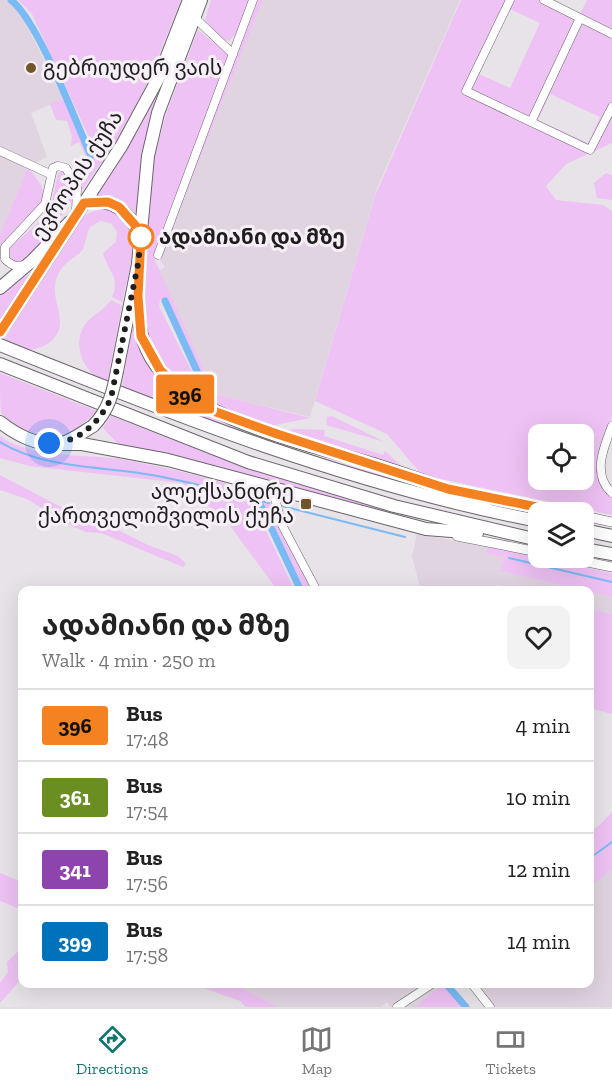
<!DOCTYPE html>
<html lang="en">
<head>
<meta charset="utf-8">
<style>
  :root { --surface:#fff; --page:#f2f2f2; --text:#222; --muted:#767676; --line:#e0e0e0; --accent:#0f766e }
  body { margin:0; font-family:"Zilla Slab","Noto Sans Georgian",serif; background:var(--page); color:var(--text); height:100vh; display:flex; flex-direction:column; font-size:22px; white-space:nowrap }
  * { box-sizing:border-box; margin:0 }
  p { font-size:20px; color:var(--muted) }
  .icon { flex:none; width:33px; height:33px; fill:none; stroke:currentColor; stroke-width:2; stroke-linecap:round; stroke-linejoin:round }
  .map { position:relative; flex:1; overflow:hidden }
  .panel { position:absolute; left:18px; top:586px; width:576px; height:402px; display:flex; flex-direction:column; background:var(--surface); border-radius:12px; box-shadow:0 6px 24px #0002 }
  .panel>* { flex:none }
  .badge { padding:0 12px; border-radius:4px; font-size:21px; line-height:39px }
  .controls { position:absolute; left:528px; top:424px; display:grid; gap:12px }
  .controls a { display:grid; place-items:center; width:66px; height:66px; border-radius:12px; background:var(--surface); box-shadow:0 6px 24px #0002; font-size:30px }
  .you { position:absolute; width:30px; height:30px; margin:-15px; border:4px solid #fff; border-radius:50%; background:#1a73e8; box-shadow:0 0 0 9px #1a73e833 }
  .map>.badge { position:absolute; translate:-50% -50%; box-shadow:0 0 0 3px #fff }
  .round { display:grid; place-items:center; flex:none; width:63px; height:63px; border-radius:12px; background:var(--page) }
  .overview { display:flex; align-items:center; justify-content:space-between; height:102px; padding:0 24px }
  h1 { font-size:28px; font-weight:700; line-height:45px }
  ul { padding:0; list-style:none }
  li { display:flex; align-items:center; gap:18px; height:72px; padding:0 24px; border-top:2px solid var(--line) }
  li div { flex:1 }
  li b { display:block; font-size:22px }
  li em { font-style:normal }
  li .badge { min-width:66px; font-weight:700; text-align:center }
  .menu { display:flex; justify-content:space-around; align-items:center; height:84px; border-top:2px solid var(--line); background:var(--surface); font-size:16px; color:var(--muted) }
  .menu a { display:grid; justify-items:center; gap:3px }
  .menu .selected { color:var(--accent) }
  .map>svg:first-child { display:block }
</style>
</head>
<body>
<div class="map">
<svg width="612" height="1007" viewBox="0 0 612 1007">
  <rect width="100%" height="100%" fill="#e8e2e9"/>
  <g fill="#e0d4e1">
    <polygon points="0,0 6,0 19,10 63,99 31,113 47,157 28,167 0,234"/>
    <polygon points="263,0 460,0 377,188 310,417 215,394 159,270 165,267 162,255"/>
    <polygon points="417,534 487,547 487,553 505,558 502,571 584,591 519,591 496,585 494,591 421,591 412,556"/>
    <polygon points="590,592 612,597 612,614 590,609"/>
    <polygon points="612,869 612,1007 491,1007 472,984 590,984 590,887"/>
    <polygon points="234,984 443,984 415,1007 390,1007 387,1002 381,1007 278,1007"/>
  </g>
  <g fill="#eec2f4" fill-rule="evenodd">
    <polygon points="18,0 181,0 150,78 120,136 82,190 77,179 93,171 79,142 71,146 72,136 67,121 56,120 50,104 63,99 89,156 96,152 32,14"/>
    <polygon points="211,0 249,0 235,35 229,41 221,39 205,20"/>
    <polygon points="258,0 263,0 162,255 165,267 160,259 161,254"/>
    <path d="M 461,0 L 509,0 L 465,92 L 591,152 L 612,111 L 612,143 L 566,164 L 546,186 L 556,200 L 603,205 L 612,211 L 612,416 L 597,467 L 602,485 L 612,496 L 612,515 L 422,475 L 387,434 L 315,401 L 375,196 ZM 538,435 L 584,435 L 584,480 L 538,480 Z"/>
    <path d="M 512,0 L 539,0 L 578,19 L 530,119 L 469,90 ZM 510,9 L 540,23 L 510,88 L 479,74 Z"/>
    <polygon points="587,0 612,0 612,30 580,14"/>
    <path d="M 581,20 L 612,36 L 612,102 L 589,147 L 533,120 ZM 550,94 L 600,117 L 588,143 L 538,120 Z"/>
    <polygon points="198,30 228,54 155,253 155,260 215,394 310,418 270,426 216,406 166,298 160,300 159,306 207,402 164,371 147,338 144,322 144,249 151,170 167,111"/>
    <polygon points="166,75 137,215 127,205 96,195 139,127"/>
    <path d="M 28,167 L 41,185 L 44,197 C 35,219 10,228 0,249 L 0,234 Z"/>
    <polygon points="62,171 70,181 74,198 61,217 52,201 58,173"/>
    <polygon points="606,173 612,175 612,200 597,198 594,183"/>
    <polygon points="48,209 55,224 25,261 15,263 9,254 10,248 41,220"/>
    <path d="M 107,209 C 113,212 120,214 124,218 C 142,238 127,278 122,302 L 112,297 C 121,278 107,269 103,253 L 116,242 L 117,232 L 111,223 L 100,221 L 90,227 C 86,234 86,242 83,249 C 78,258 62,260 56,280 C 52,295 59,306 60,321 C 61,340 41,351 24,350 C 17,350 9,346 2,343 L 76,224 C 86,213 92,210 107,209 Z"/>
    <polygon points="32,272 0,319 0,293"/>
    <path d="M 111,300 L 122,306 L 107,384 C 86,375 71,348 84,326 C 91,315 104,311 111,300 Z"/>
    <path d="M 132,321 C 140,349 151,372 172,392 C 216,433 342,462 402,481 L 401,485 L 250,439 L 122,389 Z"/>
    <path d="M 0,373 L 97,411 C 72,436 45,449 14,424 C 9,420 3,417 1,411 C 0,400 0,384 0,373 Z"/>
    <polygon points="111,416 251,470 407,517 151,451 120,446 103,428"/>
    <polygon points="332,416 385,442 326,425 327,417"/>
    <polygon points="296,429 325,430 324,436 383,455 385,451 407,471 276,431"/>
    <path d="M 0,436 C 34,460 85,453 125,460 C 166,467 206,478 246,489 L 295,591 L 278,591 L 228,523 L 182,483 L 29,466 L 0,458 Z"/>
    <polygon points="0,475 61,507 78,510 148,545 178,556 186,564 183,567 101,533 86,532 69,525 27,499 0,490"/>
    <polygon points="260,491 266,494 270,501 315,591 305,591 262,500"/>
    <polygon points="487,547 612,573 612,597 501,571 505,558 486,553"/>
    <polygon points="590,609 612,614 612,714 590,708"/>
    <polygon points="612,812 612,869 590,887 590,831 600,825"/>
    <polygon points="0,873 22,882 22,910 0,901"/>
    <polygon points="22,948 22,978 0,1003 0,983 8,972 7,962"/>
    <polygon points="193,984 234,984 278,1007 246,1007 240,1001"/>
    <polygon points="443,984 462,1007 415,1007"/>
  </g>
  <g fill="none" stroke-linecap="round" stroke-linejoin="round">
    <g stroke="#7abbf5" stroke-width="2">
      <path d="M 0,442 C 44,469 102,466 152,475 C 192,482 230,493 269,503"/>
      <polyline points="282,506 405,537"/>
      <polyline points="509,558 612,582"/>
      <polyline points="590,858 612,842"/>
    </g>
    <g stroke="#7abbf5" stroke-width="7">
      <path d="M 11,0 C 38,21 75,120 91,156"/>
      <polyline points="165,301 211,402"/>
      <polyline points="253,489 301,591"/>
      <polyline points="446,984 466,1007"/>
    </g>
    <g stroke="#6b656b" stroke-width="9">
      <g id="minor">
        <polyline points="510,0 466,91 590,150 612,107"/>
        <polyline points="544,0 612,34"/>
        <polyline points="194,17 233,54"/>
        <polyline points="531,122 580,18"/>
        <polyline points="0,151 50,174"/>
        <polyline points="158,255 253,0"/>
        <path d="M 26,265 C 16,267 12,266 5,259 L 5,247 L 45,204 L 53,168 L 58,166 L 66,168 L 77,188 L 76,211"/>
        <path d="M 612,426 C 603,449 592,475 612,493"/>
        <polyline points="273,489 281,523 317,591"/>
        <polyline points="472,984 490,1007"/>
        <polyline points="397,1007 432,984"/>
      </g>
    </g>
    <g stroke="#6b656b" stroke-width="10">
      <g id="tertiary">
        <polyline points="468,493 566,513"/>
        <polyline points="584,516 612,522"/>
        <polyline points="457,536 538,552"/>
        <polyline points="568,558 612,567"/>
      </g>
    </g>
    <g stroke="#6b656b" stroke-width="14">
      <g id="primary">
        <path d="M 84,203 C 113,197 128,211 141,236"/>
        <polyline points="0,332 122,145 159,77 189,0"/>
        <polyline points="117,371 138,264 148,156 158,113 201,0"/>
        <path d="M 0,422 C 16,435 38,446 59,444 C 70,442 83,432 93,426"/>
      </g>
    </g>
    <g stroke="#6b656b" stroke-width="14">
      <g id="trunk">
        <path d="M 138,264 C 138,296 134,329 151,358 C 187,419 308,444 373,464 C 411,476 448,489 484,504"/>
        <polyline points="0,288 33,260 70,222"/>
        <path d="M 0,345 C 176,416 351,485 538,521"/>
        <polyline points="0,364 248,462 394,506 538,540"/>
        <polyline points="60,444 82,444 168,460 426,529 477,533"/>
        <polyline points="584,530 612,536"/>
        <polyline points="584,549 612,554"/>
      </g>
    </g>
    <use href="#minor" stroke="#fff" stroke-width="8"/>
    <use href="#tertiary" stroke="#fff" stroke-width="9"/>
    <use href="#primary" stroke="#fff" stroke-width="12"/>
    <use href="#trunk" stroke="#fff" stroke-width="12"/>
    <g stroke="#6b656b" stroke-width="14" stroke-linecap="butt">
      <path id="primary-bridge" d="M 93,426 C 109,410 113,392 117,371"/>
    </g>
    <use href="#primary-bridge" stroke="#fff" stroke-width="12"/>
  </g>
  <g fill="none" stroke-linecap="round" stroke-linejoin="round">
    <g stroke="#fff" stroke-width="14">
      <polyline id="line" points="0,332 84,203 108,202 119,207 135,225 141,237 138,296 141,336 160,370 190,398 216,412 277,434 448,489 566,513"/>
    </g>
    <use href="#line" stroke="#f58220" stroke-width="9"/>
    <path stroke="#1f1d1f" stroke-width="6" stroke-dasharray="0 10.8" d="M 49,443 C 78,444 100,422 111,398 L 138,264 L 141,237"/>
  </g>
  <g fill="#725528" stroke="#f6eff6" stroke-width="2">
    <circle cx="31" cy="68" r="6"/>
    <rect x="300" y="498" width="12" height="12" rx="3"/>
  </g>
  <circle fill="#fff" stroke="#f58220" stroke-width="3" cx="141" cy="237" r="12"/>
  <g text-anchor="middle" stroke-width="6" stroke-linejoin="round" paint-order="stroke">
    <g font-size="21" fill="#1f1d1f" stroke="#f6eff6" text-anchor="start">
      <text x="43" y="75">გებრიუდერ ვაის</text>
      <text x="294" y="499" text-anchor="end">ალექსანდრე<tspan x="294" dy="24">ქართველიშვილის ქუჩა</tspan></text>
    </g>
    <g font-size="21" fill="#1f1d1f" stroke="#f6eff6">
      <text transform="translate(77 175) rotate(-57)" y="7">ევროპის ქუჩა</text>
    </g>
    <g font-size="21" font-weight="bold" fill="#1f1d1f" stroke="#f6eff6" text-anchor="start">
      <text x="159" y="244">ადამიანი და მზე</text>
    </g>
  </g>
</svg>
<div class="controls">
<a><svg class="icon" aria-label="locate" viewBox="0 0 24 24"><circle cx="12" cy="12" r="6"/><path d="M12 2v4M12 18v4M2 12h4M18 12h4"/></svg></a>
<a><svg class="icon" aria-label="layers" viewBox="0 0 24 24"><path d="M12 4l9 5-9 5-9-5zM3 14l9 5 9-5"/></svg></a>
</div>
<div class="you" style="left:49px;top:443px"></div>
<b class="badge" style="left:185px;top:394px;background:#f58220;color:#111">396</b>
<section class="panel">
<div class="overview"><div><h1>ადამიანი და მზე</h1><p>Walk · 4 min · 250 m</p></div><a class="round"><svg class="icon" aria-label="heart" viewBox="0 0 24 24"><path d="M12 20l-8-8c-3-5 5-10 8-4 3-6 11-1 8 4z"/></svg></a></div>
<ul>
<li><span class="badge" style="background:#f58220;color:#111">396</span><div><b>Bus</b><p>17:48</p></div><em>4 min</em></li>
<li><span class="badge" style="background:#6b8e23;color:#fff">361</span><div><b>Bus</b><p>17:54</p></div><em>10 min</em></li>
<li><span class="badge" style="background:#8e44ad;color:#fff">341</span><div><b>Bus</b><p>17:56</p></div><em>12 min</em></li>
<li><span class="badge" style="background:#0072bc;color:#fff">399</span><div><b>Bus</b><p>17:58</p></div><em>14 min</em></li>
</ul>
</section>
</div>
<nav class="menu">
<a class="selected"><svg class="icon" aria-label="directions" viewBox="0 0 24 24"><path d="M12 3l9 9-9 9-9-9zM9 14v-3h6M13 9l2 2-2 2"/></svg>Directions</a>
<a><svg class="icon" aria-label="map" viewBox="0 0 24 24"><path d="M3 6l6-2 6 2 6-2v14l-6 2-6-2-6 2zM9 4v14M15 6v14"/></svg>Map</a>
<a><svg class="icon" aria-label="tickets" viewBox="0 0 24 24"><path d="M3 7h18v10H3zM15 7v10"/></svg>Tickets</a>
</nav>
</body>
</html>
